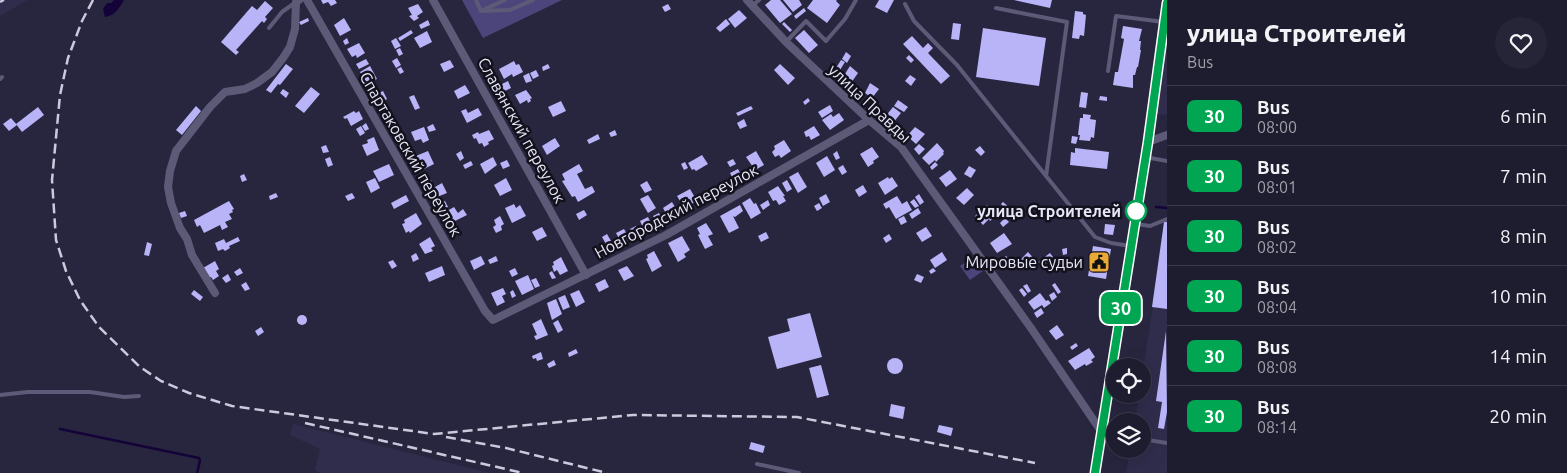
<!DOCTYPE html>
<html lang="en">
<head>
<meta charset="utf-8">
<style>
  :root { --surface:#1e1c2f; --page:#262537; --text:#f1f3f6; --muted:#a1a1aa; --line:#3c3a4b }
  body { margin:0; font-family:Ubuntu,sans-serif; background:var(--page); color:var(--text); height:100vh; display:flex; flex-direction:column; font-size:19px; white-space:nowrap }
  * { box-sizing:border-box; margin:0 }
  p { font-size:16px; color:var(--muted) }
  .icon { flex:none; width:28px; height:28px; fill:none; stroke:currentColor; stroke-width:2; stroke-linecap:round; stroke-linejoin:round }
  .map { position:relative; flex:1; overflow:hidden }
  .panel { display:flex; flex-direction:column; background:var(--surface); width:400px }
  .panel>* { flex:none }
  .badge { padding:0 10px; border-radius:8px; font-size:18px; line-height:32px }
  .buttons { position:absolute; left:1106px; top:358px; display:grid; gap:10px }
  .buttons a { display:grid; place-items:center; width:45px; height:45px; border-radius:50%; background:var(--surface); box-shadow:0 5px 20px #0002,0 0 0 1px var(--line); font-size:25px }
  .map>.badge { position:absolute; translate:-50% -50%; box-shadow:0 0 0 2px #fff }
  .round { display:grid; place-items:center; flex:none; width:52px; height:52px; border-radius:26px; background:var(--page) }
  .headline { display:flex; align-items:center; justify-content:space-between; height:85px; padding:0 20px }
  h1 { font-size:24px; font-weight:800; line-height:38px }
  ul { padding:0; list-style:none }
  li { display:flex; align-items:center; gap:15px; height:60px; padding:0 20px; border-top:1px solid var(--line) }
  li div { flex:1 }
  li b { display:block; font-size:19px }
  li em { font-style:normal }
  li .badge { min-width:55px; font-weight:700; text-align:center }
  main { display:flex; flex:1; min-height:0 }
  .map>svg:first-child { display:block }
</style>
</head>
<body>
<main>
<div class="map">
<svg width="1167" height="473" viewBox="0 0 1167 473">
  <rect width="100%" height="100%" fill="#28263f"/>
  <g fill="#302c4c">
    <polygon points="0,0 28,0 0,16"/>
    <polygon points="1167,46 1167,115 1157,114"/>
    <polygon points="1166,222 1167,222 1167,473 1126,473 1130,449 1142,449 1142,421 1135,421 1139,394 1142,394 1143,370"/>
    <polygon points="293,424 490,473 320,473 315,470 320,449 290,435"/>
  </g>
  <g fill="#4c457b">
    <polygon points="462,0 562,0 483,38"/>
    <polygon points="973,257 983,271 970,280 960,266"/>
  </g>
  <path fill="#140339" d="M 114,0 L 124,0 C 119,8 115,16 105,17 L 103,9 L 107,3 L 111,3 Z"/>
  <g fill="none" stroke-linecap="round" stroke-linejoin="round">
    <g stroke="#140339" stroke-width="2.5">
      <polyline points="1156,207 1167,208"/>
      <polyline points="60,429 199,458 200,461 197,473"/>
    </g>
  </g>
  <g fill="#b9b4f8">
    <polygon points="321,0 335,0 337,3 331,6 328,2 323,4"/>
    <polygon points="771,0 780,0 792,14 780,23 765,5"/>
    <polygon points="783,0 799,0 802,5 793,12"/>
    <polygon points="813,0 837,0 836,1 840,5 827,23 807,8"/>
    <polygon points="879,0 894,0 887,13 875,7"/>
    <polygon points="1014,0 1052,0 1050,8"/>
    <polygon points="265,1 273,8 265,17 267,19 264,23 262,21 236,50 239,52 236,55 221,42 252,6 257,10"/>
    <polygon points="418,4 423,12 417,16 419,18 414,21 409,16 412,15 408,8"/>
    <polygon points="668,4 671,9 665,12 662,7"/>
    <polygon points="804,8 806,11 796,19 794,16"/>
    <polygon points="739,10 747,18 735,28 728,19"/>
    <polygon points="1075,11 1083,12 1083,14 1086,15 1084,36 1080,35 1079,39 1072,38"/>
    <polygon points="308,18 309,21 301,25 299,22"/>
    <polygon points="344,18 351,30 340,36 334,25"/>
    <polygon points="726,19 730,24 720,32 716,28"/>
    <polygon points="428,20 430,25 421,29 419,25"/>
    <polygon points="784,22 792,30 790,32 782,24"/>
    <polygon points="953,23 961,24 959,40 951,39"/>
    <polygon points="1123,26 1142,29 1139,41 1141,41 1140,50 1141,50 1138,67 1137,67 1135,75 1133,75 1133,88 1113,85 1115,72 1118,72 1124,39 1121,38"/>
    <polygon points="983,28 1046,38 1039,86 976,77"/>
    <polygon points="411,30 413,33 400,41 398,38"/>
    <polygon points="804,30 818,45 809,53 795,38"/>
    <polygon points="427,31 432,42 420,48 414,38"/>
    <polygon points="912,36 923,48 928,43 933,48 928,53 950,76 941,84 903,44"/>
    <polygon points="347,38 349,43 345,45 343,41"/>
    <polygon points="396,38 401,46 395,49 391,41"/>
    <polygon points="359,43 365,53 357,58 356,55 352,57 347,49"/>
    <polygon points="400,48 403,54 399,56 396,50"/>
    <polygon points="846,52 851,56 847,63 842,59"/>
    <polygon points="909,55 914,60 911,63 906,58"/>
    <polygon points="397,58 401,65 396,68 392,61"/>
    <polygon points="366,59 369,64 359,69 356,64"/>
    <polygon points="450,60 454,67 444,72 440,64"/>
    <polygon points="841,60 845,62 840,70 836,68"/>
    <polygon points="514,61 516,65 519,64 523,72 513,77 512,74 504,79 499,69"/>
    <polygon points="286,64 293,69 280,85 278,84 271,93 266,90"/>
    <polygon points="548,64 550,68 543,71 542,67"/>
    <polygon points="780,64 795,78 788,85 774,70"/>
    <polygon points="370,66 377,79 366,83 360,72"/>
    <polygon points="850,66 858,73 851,83 843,77"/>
    <polygon points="401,67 404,72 400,74 397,69"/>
    <polygon points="536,70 539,76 533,79 530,73"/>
    <polygon points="529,73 532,81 526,83 523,76"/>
    <polygon points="910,75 916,79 911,86 905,81"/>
    <polygon points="508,81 511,88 501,93 498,86"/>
    <polygon points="870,83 879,89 872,98 865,93"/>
    <polygon points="465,85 470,93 458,99 454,91"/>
    <polygon points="311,87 320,94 304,113 295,106"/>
    <polygon points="283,89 289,93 286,98 280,93"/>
    <polygon points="526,90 532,98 530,99 531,101 528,103 527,100 520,104 515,95"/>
    <polygon points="383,91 387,99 376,105 372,96"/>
    <polygon points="1081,92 1088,93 1086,108 1079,107"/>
    <polygon points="414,95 420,108 415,110 409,97"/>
    <polygon points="1100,96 1107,97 1107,101 1099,100"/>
    <polygon points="808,98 810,101 805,105 803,102"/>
    <polygon points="898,100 908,107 904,112 894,106"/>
    <polygon points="561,101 566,111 553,117 548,107"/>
    <polygon points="830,105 833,111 822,118 818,112"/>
    <polygon points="196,106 201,111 182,135 176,130"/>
    <polygon points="751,106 753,109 738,116 736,113"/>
    <polygon points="38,107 44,115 22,132 16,124"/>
    <polygon points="893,107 901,113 893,123 885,117"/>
    <polygon points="478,108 482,115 467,123 461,111 466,109 468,113"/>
    <polygon points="354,111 356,113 359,111 363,119 351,126 347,118 345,119 343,117"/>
    <polygon points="839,113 844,120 830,130 822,120 831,114 833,117"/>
    <polygon points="1083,114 1091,115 1090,119 1096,120 1094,138 1091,137 1090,141 1079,140 1080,135 1078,135 1080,118 1083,118"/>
    <polygon points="11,118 17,125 9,131 3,124"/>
    <polygon points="744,119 747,126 740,129 737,123"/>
    <polygon points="366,123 369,129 365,131 362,126"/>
    <polygon points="433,124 436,130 429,132 427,127"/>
    <polygon points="392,125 395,130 391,132 388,127"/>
    <polygon points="361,126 365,133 360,136 356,129"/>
    <polygon points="814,126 820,135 811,140 809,136 806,137 804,132"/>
    <polygon points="424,127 429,140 423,143 421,139 415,141 411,132"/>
    <polygon points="915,127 925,134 916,144 907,136"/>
    <polygon points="489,130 494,139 488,142 489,144 484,147 482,143 479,144 476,138 474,139 472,135 478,132 479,134"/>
    <polygon points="615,130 617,135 611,137 609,133"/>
    <polygon points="598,134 600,139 589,144 587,140"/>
    <polygon points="1072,136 1078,137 1076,144 1071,143"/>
    <polygon points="374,137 379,150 367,156 362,145 368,143 367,140"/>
    <polygon points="555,138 560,146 547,155 542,146"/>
    <polygon points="784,140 791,151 781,158 779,155 775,157 772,152 775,149 774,146"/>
    <polygon points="937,143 944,151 943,153 944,154 936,162 935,160 929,165 922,158"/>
    <polygon points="919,144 925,149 919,155 914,149"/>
    <polygon points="326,145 329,152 323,153 321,147"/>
    <polygon points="980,146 985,152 981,156 975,150"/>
    <polygon points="872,147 879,157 873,161 874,163 868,167 860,154"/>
    <polygon points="1075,148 1109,152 1107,169 1070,165 1071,152 1075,153"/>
    <polygon points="428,151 434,164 418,172 411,158"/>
    <polygon points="461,151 464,158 460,161 456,154"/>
    <polygon points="756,151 764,165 755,170 746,157"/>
    <polygon points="837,151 840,158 836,160 833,154"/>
    <polygon points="702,155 708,164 696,171 694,169 692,170 688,163"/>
    <polygon points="827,156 835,170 824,177 816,163"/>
    <polygon points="330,157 333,165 328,167 325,159"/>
    <polygon points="493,157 497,165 485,174 480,164"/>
    <polygon points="733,159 736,164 730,167 727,162"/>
    <polygon points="507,160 510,166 503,169 500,163"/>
    <polygon points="471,161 473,165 465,169 463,165"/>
    <polygon points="685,162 688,168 684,170 681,164"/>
    <polygon points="935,162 938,165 932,170 930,167"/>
    <polygon points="389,164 394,175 379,182 373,171"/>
    <polygon points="579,164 583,171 577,174 585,189 592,186 595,192 578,202 575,196 572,197 562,181 565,180 562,174"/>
    <polygon points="843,165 847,172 842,175 838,168"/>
    <polygon points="969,166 976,170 971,178 964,174"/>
    <polygon points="738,169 743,178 735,183 730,173"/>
    <polygon points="950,170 957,179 946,187 939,178"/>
    <polygon points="798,172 807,187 798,193 789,177"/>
    <polygon points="244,174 247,180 242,182 240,176"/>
    <polygon points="888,177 889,179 892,177 898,186 885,195 878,183"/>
    <polygon points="375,178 380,188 371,193 366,182"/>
    <polygon points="430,178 432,182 424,185 422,181"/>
    <polygon points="506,178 512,190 500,196 494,185"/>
    <polygon points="787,180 792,189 787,192 782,183"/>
    <polygon points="647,181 652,190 645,193 640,185"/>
    <polygon points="442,183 447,193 432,199 428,191"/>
    <polygon points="863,185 867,192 859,197 855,190"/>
    <polygon points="778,186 785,196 783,196 786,201 779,205 776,200 773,201 768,192"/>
    <polygon points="967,188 974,195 964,205 956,198"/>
    <polygon points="690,189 697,201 686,207 682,200 680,201 677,196"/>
    <polygon points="276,193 278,197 270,200 269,196"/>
    <polygon points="352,193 355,198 348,201 345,196"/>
    <polygon points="826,194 830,202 823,206 819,198"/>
    <polygon points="919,194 924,202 920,205 915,197"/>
    <polygon points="406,195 409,201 394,209 391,203"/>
    <polygon points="648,195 656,208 648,213 640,199"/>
    <polygon points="897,196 902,204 907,201 912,210 896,219 889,207 886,209 883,204"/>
    <polygon points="750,198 754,204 756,203 761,213 751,219 742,203"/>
    <polygon points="914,199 919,206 915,208 910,202"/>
    <polygon points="768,200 770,205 763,210 760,205"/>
    <polygon points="229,201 234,209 232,210 233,212 229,214 232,219 225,222 228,227 222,230 220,225 204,233 200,225 197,227 194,220"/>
    <polygon points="445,201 448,207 439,212 436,206"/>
    <polygon points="672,202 679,214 669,219 663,208"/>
    <polygon points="1003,202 1009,207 1006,210 1001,204"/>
    <polygon points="819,203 822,208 817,211 814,206"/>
    <polygon points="514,204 516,208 520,205 526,216 512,223 505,208"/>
    <polygon points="740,205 743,211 735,217 733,216 739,228 729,233 720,216"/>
    <polygon points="987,205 996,216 990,221 989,219 983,225 975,216"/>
    <polygon points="454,207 458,213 463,209 467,215 453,222 452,220 447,223 442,214"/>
    <polygon points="918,208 921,213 912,219 909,214"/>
    <polygon points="584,210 587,215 579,220 576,214"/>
    <polygon points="1013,210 1018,215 1013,220 1008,215"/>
    <polygon points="185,211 187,216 181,218 179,213"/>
    <polygon points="416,213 422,224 410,233 409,231 406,233 402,224 405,223 404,220"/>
    <polygon points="659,213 664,221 658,225 653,216"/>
    <polygon points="500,216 504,224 501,226 502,230 496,233 493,227 496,225 494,220"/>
    <polygon points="904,216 907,222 901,225 898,219"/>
    <polygon points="648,217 653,228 645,232 640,221"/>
    <polygon points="1005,218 1009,222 1003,227 1000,223"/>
    <polygon points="1164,222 1167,222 1167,309 1152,307"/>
    <polygon points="706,223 713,234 708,236 713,245 705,249 698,235 700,234 697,228"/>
    <polygon points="1105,224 1115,225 1113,235 1104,234"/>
    <polygon points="636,226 641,233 634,237 630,229"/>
    <polygon points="542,227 547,236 537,241 532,232"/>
    <polygon points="926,227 932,236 922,242 916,233"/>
    <polygon points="624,229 630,240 622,244 616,233"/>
    <polygon points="766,232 769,238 761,242 758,236"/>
    <polygon points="1004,233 1012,244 997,253 990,243"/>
    <polygon points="607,234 611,241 606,244 602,237"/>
    <polygon points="889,234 892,239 886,243 883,238"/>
    <polygon points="682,236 690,250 684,254 686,257 678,262 668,243"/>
    <polygon points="238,237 240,241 229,246 230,248 225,251 223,249 218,251 215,243 224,239 226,243"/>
    <polygon points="430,237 435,246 431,248 433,251 425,254 419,244"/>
    <polygon points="147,242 152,244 149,256 144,255"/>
    <polygon points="1093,246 1111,249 1106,279 1088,276"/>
    <polygon points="1067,248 1067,254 1063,255 1062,249"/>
    <polygon points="654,251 662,266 652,272 646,259 648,258 647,255"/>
    <polygon points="942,252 947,260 935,268 930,260"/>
    <polygon points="1028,252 1037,262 1032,267 1030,265 1024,270 1017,263"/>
    <polygon points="416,253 419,259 413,262 411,256"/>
    <polygon points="1050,253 1053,257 1042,266 1038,262"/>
    <polygon points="481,256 485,264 474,270 470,261"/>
    <polygon points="496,256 498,261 490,264 488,260"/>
    <polygon points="1006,256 1009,259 1003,263 1001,260"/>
    <polygon points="561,257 568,271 560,275 557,270 554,272 552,266 554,265 553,262"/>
    <polygon points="1064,257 1070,265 1066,268 1060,260"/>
    <polygon points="393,260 397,266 392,269 388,262"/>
    <polygon points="215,261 219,269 216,271 219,276 213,280 211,277 209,278 203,268"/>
    <polygon points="442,266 445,275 429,282 425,273"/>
    <polygon points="627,266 634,276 624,281 618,270"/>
    <polygon points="240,268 243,273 237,276 234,272"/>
    <polygon points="515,268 518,274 512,277 509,271"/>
    <polygon points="933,268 936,271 931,274 929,271"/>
    <polygon points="552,271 556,278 552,279 549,273"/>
    <polygon points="228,274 231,280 226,283 222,278"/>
    <polygon points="917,274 924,277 921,283 914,280"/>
    <polygon points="528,275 534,289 522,295 515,281"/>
    <polygon points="536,278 540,286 535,288 531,280"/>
    <polygon points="605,279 609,287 599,292 595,284"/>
    <polygon points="246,282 250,289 245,291 241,285"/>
    <polygon points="1055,283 1061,292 1058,294 1052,285"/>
    <polygon points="1027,284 1031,291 1028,293 1023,286"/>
    <polygon points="503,288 506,294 502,296 505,302 497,306 491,293"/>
    <polygon points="1022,288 1027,294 1024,297 1019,290"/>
    <polygon points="194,290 203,297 200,301 191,294"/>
    <polygon points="513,290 516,296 512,298 510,292"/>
    <polygon points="579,290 585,302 576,307 570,294"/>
    <polygon points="1054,292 1057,297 1052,301 1049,295"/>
    <polygon points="1040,293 1046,301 1048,300 1051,303 1044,308 1042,305 1034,310 1028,302"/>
    <polygon points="565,295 570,307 563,310 558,298"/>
    <polygon points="556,299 562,314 552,320 547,303"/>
    <polygon points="1041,308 1044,313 1037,318 1034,313"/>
    <polygon points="810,313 822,357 777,369 768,337 790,331 787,319"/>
    <circle cx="302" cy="320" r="5"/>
    <polygon points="541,319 548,335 536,340 534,336 537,335 532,324"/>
    <polygon points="558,320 563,330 558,333 553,323"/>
    <polygon points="1057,325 1064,335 1056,340 1049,331"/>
    <polygon points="261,327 264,332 258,336 255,331"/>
    <polygon points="1166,331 1167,412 1164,429 1158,428 1162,402 1156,401"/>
    <polygon points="1076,343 1078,346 1072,350 1070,347"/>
    <polygon points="1089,348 1095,357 1091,360 1093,362 1086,366 1085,364 1075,370 1068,361"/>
    <polygon points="576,349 578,353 569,357 568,353"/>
    <polygon points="541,352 543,359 537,361 536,358 533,359 532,356"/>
    <circle cx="895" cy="366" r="8"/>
    <polygon points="554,360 556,365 549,368 547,364"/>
    <polygon points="821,365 829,395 817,398 809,368"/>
    <polygon points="891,404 905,407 903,419 889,416"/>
    <polygon points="939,425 953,428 951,436 937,432"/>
    <polygon points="751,442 765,446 763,453 749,449"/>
  </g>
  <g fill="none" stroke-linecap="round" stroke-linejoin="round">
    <g stroke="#5c5a76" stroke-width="4">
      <polyline points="476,0 481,11"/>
      <polyline points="905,4 914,21 957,65 1095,237 1111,243 1131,246"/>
      <polyline points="752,6 759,0"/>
      <polyline points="996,8 1067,22 1046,176"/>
      <polyline points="483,10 505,0"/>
      <polyline points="481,11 510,10 533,0"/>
      <polyline points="269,28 282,12 296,2"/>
      <polyline points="786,42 806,21 826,41 845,19 856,0"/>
      <polyline points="1108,71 1116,16 1164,22"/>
      <polyline points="0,79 2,77"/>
      <polyline points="1145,157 1167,161"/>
      <polyline points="1136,224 1150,226 1167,219"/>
      <polyline points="0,395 28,392 90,392 124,397 139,396"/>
      <polyline points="1102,431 1115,434"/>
      <polyline points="1142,439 1167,443"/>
      <polyline points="757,464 799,473"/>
    </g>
    <g stroke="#5c5a76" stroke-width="8">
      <polyline points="307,0 485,311 493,320 666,235 869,120"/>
      <polyline points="433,0 586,275"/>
      <polyline points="747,0 786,42 869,120 901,147 1031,328 1101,431"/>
      <polyline points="1148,142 1167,135"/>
      <polyline points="215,293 192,255 187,239 180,228 171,203 168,187 170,171 176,151 210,107 225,92 245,89 257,83 272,72 283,58 290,47 295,29 296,2 299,0"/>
      <polyline points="1095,473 1148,142 1167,3"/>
    </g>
    <g stroke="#cbcadc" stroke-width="2.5" stroke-dasharray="10 5" stroke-linecap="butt">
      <polyline points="93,0 82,21 68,58 60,95 52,180 56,240 66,271 80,300 99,327 140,367 161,381 189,393 232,406 434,434 633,415 797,417 1035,463"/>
      <polyline points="0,2 4,0"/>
      <polyline points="305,423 523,473"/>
      <polyline points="446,437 506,448 607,473"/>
    </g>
  </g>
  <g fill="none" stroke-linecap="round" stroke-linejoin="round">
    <g stroke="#fff" stroke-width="11">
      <polyline id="line" points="1095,473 1148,142 1167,3"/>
    </g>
    <use href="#line" stroke="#00a651" stroke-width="8"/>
  </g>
  <defs>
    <g id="civic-square" transform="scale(1.125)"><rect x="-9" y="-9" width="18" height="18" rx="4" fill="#eaaa38" stroke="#12111c"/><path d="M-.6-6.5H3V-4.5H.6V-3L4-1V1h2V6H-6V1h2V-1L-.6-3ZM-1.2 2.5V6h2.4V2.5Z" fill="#111"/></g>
  </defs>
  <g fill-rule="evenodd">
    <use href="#civic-square" x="1099" y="262"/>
  </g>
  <circle fill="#fff" stroke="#00a651" stroke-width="2.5" cx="1136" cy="211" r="10"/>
  <g text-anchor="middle" stroke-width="5" stroke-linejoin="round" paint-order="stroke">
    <g font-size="16" fill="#e8e7f8" stroke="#12111c">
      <text transform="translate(870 103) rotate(43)" y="6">улица Правды</text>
      <text transform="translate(522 130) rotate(61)" y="6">Славянский переулок</text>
      <text transform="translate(411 154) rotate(60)" y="6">Спартаковский переулок</text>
      <text transform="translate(676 211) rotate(-28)" y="6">Новгородский переулок</text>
    </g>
    <g font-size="16" font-weight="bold" fill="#e8e7f8" stroke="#12111c" text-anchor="end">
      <text x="1121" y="217">улица Строителей</text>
    </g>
    <g font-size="16" fill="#e8e7f8" stroke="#12111c" text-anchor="end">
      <text x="1083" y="268">Мировые судьи</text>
    </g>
  </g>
</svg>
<div class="buttons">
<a><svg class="icon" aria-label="locate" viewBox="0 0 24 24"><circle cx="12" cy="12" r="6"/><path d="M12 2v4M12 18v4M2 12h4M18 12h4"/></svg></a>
<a><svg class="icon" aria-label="layers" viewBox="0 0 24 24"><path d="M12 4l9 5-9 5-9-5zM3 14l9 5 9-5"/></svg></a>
</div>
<b class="badge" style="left:1121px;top:308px;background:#00a651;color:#fff">30</b>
</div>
<section class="panel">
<div class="headline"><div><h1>улица Строителей</h1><p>Bus</p></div><a class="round"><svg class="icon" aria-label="heart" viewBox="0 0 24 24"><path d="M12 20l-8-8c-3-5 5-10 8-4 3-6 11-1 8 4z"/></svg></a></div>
<ul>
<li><span class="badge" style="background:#00a651;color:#fff">30</span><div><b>Bus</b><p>08:00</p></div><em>6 min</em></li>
<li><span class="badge" style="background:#00a651;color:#fff">30</span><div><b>Bus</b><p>08:01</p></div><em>7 min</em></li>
<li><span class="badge" style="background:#00a651;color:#fff">30</span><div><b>Bus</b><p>08:02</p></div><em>8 min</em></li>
<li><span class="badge" style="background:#00a651;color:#fff">30</span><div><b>Bus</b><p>08:04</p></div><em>10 min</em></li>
<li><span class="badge" style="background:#00a651;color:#fff">30</span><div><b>Bus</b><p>08:08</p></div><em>14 min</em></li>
<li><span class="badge" style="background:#00a651;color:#fff">30</span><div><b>Bus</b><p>08:14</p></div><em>20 min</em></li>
</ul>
</section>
</main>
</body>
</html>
